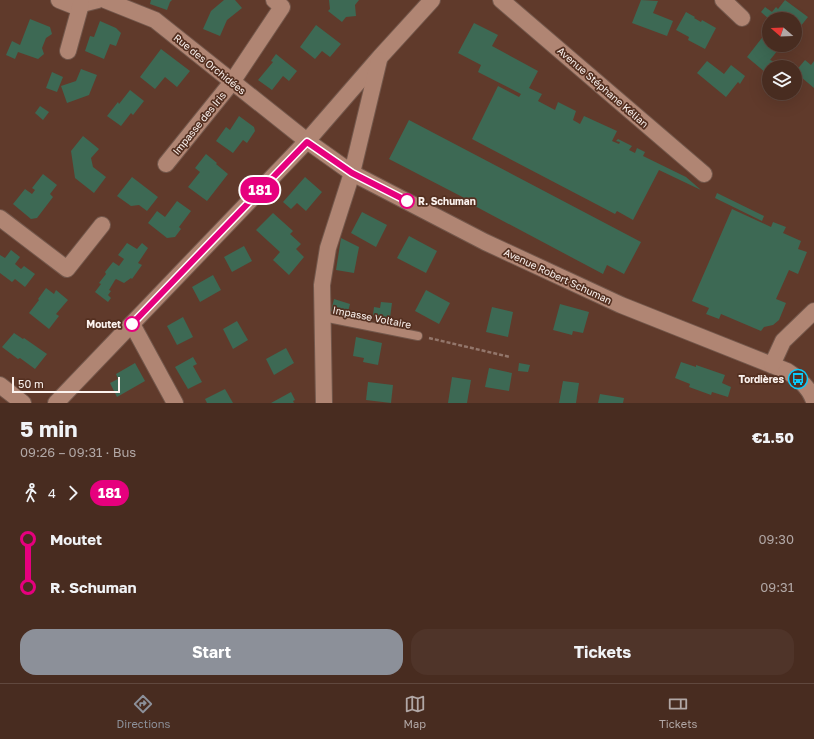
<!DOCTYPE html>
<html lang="en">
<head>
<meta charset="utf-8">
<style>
  :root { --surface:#482c20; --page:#4f3429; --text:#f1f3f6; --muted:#b1a7a5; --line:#60483e; --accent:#8c9099 }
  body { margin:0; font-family:"Golos Text",sans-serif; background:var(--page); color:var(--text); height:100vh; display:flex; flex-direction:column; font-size:15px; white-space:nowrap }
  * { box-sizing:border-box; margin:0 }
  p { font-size:13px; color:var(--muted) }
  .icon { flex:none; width:22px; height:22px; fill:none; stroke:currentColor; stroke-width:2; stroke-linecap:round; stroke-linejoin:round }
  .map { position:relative; height:403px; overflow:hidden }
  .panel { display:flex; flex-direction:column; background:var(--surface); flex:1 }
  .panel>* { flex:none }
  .badge { padding:0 8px; border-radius:13px; font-size:14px; line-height:26px }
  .needle { width:26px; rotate:289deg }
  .buttons { position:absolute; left:762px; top:12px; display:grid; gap:8px }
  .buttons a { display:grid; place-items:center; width:40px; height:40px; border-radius:50%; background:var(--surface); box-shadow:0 4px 16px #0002,0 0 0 1px var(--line); font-size:20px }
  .scale { position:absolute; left:12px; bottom:10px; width:108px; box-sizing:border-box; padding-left:4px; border:2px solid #fcf3ef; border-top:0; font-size:11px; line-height:14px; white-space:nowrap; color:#fcf3ef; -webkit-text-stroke:3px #543021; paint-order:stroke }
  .map>.badge { position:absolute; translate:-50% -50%; box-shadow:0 0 0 2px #fff }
  .legs { display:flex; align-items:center; gap:6px; height:44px; padding:0 20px; font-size:13px }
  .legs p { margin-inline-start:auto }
  .head { display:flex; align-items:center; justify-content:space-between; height:68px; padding:0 20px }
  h1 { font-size:22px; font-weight:700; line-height:30px }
  .button { display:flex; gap:8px; margin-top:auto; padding:8px 20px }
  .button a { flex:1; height:46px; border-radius:16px; background:var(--accent); color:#fff; font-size:16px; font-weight:700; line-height:46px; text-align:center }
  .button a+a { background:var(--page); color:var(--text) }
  ul { padding:0 20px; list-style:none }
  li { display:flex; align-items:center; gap:14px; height:48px; font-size:15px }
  li i { display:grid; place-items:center; width:6px; height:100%; margin:0 5px; background:currentColor }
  li i::after { content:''; width:10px; height:10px; margin:-5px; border:3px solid; border-radius:50%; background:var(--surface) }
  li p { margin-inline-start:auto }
  li:first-child i { background:linear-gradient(#0000 50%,currentColor 0) }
  li:last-child i { background:linear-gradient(currentColor 50%,#0000 0) }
  .tab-bar { display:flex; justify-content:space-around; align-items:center; height:56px; border-top:1px solid var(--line); background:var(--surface); font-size:11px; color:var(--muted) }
  .tab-bar a { display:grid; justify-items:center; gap:2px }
  .tab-bar .selected { color:var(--accent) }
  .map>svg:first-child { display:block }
</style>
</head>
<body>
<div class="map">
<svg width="814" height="403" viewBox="0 0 814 403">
  <rect width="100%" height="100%" fill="#603a2b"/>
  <g fill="#3d6954">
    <polygon points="151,0 172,0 170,2 167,10 150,4"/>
    <polygon points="224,0 235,0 242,8 227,20 220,36 203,29 211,11"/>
    <polygon points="329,0 359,0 355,5 356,16 346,17 342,22 328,11 330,9"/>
    <polygon points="641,0 658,1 653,13 673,21 667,36 632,23"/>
    <polygon points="785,0 808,17 800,27 796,23 795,25 795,19 769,19 761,12 765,7 772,12 776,7 778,9"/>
    <polygon points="686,12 695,17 694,18 701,22 702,20 716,28 705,49 688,40 689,37 676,30"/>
    <polygon points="30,19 50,27 52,34 46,38 42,48 44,54 38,59 18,52 15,59 6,55 12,41 20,45"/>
    <polygon points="100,21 116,28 121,33 116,46 110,44 104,59 85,51 90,36 94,37"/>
    <polygon points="474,23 498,35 492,46 538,71 529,88 542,94 538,101 555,110 558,102 576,111 573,120 580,124 584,116 617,131 612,141 619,144 620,142 616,141 618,139 632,146 629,150 635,153 637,148 645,152 643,156 686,177 701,190 659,170 633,220 617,211 615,214 472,139 498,86 519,97 521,94 478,72 481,65 458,53"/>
    <polygon points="316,25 341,44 330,57 322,51 315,59 300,47"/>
    <polygon points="769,29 769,45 782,45 770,60 775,62 771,67 769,67 769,69 766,73 747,57"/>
    <polygon points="161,49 190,71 177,87 165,77 155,89 140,77"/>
    <polygon points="276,54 297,71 289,81 283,76 272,90 258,80 273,62 271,61"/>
    <polygon points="805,60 811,65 814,61 814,88 795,72"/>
    <polygon points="707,61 724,74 731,65 745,76 740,84 738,82 726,97 697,73"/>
    <polygon points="81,69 97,75 89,95 67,103 61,86 76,81"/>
    <polygon points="52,72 63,77 57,92 46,88"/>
    <polygon points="130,90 144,101 133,115 131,113 121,126 107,116 118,102 119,104"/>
    <polygon points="40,106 49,112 43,120 35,113"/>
    <polygon points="239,116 254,127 255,131 247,143 243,140 233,153 216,141 226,127 230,130"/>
    <polygon points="409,120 641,242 624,274 607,265 603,274 473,205 474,203 389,159"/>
    <polygon points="83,136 99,149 91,158 93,167 106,177 94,193 75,178 71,151"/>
    <polygon points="206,154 217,163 216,164 228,174 207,201 188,187 200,172 195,168"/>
    <polygon points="43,174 57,185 50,194 53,197 37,218 31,219 13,204 25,189 32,194 35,190 32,188"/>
    <polygon points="132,177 158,197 147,211 139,205 131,206 117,196"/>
    <polygon points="305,177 322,192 306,211 297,203 291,209 283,202"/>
    <polygon points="717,193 764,216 762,221 715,198"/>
    <polygon points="177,201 191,211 179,227 181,229 175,237 167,238 148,223 157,211 165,217"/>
    <polygon points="732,209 771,227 773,222 786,227 783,233 801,241 798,249 807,252 798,274 789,270 776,299 786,303 779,320 773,325 764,327 761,331 721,314 719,319 706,314 709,308 692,301"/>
    <polygon points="362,212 387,225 376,247 351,233"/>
    <polygon points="273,213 293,231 290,234 301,244 296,249 304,257 289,275 273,260 280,252 256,230"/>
    <polygon points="409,236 437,251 426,273 397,258"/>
    <polygon points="341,238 359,247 354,273 336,270"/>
    <polygon points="127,243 137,249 142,243 148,248 138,263 142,265 132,279 131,278 124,283 116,279 115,280 109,290 111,291 108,295 111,298 108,302 95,292 101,284 99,283 106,274 105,272 113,262 119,266 124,259 118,255"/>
    <polygon points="244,246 252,261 232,272 224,257"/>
    <polygon points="11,250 20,257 15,264 21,269 24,266 35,274 25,287 15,279 12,282 0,273 0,255 5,258"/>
    <polygon points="213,275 221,290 200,302 192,287"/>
    <polygon points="46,288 54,294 56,290 68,300 56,314 59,316 49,329 29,313 39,300 38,299"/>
    <polygon points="426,290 450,303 439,324 415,311"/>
    <polygon points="334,299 350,304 347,315 331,311"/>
    <polygon points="381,302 392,303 390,318 373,315 374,307 380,308"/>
    <polygon points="560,304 589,312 583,333 573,331 572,335 553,330"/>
    <polygon points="492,307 513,312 508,337 486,332"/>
    <polygon points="183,317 193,337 177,345 167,326"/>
    <polygon points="237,321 248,340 233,349 223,329"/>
    <polygon points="14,333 23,339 24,338 47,354 35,369 20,358 18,359 2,347"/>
    <polygon points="356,337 382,343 378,365 363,362 364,358 353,356"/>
    <polygon points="286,348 294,363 274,375 266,359"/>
    <polygon points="193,357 197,364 193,366 202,382 188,389 175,367"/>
    <polygon points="681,362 696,367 696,365 725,375 722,383 731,387 728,397 712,392 711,395 689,387 690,384 675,378"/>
    <polygon points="135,363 145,381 117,397 110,383 118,379 116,374"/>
    <polygon points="519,363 530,365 528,372 518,371"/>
    <polygon points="489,368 512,373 509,391 485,387"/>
    <polygon points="452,377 471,380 467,403 448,403"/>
    <polygon points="563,381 579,383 576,403 559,403"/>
    <polygon points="368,382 393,385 391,403 366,400"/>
    <polygon points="225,389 233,403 207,403 205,399"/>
    <polygon points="291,392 295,400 293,401 294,403 271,403"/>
    <polygon points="600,394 624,398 623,403 598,403"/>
  </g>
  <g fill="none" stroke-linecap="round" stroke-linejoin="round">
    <g stroke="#73574b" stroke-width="10">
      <polyline id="lane" points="323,317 418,336"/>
    </g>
    <g stroke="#73574b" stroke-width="18">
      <g id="street">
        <polyline points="59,0 74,6 98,0"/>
        <path d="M 105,0 L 155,20 L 307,141 L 352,173 L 485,242 L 621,305 L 787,371 C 799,379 809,387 814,401"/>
        <polyline points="501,0 704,174"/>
        <polyline points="723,0 742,18"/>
        <polyline points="68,51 81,4"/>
        <polyline points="166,164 232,82 282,7 274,0"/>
        <polyline points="0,218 67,269 102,225"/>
        <polyline points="132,324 175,403"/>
        <polyline points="772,365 783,341 814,311"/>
        <polyline points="0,385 23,403"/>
        <polyline points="56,403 307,141 380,57 432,0"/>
        <polyline points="324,403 322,285 328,248 352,173 379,60"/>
      </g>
    </g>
    <polyline stroke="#93766b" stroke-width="2.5" stroke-dasharray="4 2" stroke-linecap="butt" points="429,338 510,357"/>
    <use href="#lane" stroke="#b08573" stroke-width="8"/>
    <use href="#street" stroke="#b08573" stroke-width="16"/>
  </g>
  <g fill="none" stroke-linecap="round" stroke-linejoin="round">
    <g stroke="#fff" stroke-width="9">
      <polyline id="line-1" points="132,324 307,142 352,173 407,201"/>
    </g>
    <use href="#line-1" stroke="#e6007e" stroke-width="6"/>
  </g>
  <defs>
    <g id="bus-ring" transform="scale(1)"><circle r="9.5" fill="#543021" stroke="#0bcafa" stroke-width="1.5"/><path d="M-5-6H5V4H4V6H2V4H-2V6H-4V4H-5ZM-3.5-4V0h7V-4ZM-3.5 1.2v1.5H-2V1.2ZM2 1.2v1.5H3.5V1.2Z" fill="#0bcafa"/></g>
  </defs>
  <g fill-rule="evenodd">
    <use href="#bus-ring" x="798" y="379"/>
  </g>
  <g fill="#fff" stroke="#e6007e" stroke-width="2">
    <circle cx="407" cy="201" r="7"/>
    <circle cx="132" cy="324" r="7"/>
  </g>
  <g text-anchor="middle" stroke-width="3.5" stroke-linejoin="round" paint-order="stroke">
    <g font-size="10" fill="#fcf3ef" stroke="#543021">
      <text transform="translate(210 64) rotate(39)" y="4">Rue des Orchidées</text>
      <text transform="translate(603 87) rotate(41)" y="4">Avenue Stéphane Kélian</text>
      <text transform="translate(199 123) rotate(-51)" y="4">Impasse des Iris</text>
      <text transform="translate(558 276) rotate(25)" y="4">Avenue Robert Schuman</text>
      <text transform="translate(372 317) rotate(11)" y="4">Impasse Voltaire</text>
    </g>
    <g font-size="10" font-weight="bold" fill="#fcf3ef" stroke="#543021" text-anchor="start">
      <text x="418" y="205">R. Schuman</text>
      <text x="121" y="328" text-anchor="end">Moutet</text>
    </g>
    <g font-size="10" font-weight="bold" fill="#fcf3ef" stroke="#543021" text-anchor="end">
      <text x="784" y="383">Tordières</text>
    </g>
  </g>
</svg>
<div class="buttons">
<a><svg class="needle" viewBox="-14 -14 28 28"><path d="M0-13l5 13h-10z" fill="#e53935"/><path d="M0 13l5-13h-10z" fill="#b1a7a5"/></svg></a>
<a><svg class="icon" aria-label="layers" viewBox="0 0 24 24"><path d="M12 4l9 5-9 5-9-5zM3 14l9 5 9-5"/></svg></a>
</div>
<div class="scale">50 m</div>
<b class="badge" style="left:260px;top:190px;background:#e6007e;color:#fff">181</b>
</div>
<section class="panel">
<div class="head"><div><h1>5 min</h1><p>09:26 – 09:31 · Bus</p></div><b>€1.50</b></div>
<div class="legs"><svg class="icon" aria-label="walk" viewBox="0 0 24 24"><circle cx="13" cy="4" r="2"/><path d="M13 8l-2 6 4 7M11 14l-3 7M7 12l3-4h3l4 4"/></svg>4<svg class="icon" aria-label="forward" viewBox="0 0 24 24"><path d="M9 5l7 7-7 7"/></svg><b class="badge" style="background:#e6007e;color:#fff">181</b></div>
<ul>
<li><i style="color:#e6007e"></i><b>Moutet</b><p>09:30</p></li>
<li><i style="color:#e6007e"></i><b>R. Schuman</b><p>09:31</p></li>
</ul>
<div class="button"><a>Start</a><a>Tickets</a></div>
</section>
<nav class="tab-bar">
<a class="selected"><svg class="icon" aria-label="directions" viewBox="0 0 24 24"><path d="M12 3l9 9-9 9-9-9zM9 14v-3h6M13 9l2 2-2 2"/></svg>Directions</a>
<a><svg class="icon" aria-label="map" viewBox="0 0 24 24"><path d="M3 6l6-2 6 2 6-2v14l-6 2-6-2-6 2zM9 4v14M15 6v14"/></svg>Map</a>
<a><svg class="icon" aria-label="tickets" viewBox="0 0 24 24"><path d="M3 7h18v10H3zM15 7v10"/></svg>Tickets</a>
</nav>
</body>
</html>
